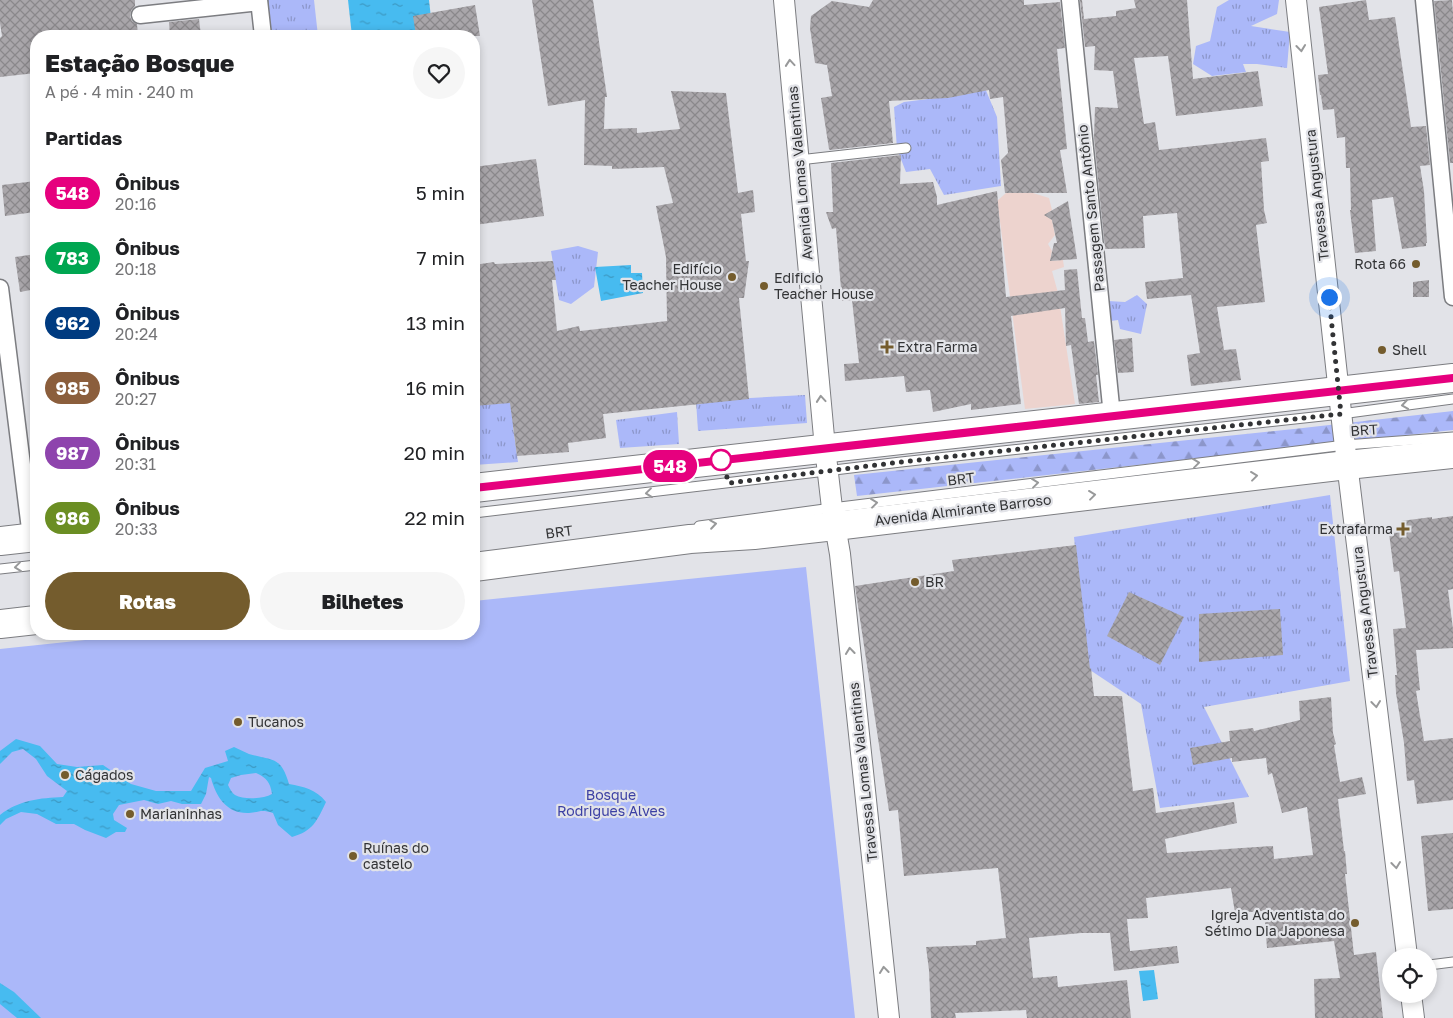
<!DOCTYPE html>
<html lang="pt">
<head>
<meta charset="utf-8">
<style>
  :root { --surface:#fff; --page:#f6f6f6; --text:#202124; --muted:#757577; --accent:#745c2d }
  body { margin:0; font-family:"Golos Text",sans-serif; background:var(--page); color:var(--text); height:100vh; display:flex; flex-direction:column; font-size:19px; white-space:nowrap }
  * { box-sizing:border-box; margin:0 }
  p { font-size:16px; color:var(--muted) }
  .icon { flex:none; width:28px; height:28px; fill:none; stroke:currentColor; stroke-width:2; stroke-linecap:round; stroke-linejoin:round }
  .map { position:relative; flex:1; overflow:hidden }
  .details { position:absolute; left:30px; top:30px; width:450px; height:610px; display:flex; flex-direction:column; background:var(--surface); border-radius:20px; box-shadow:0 2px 8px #0003 }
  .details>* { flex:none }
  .badge { padding:0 10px; border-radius:16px; font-size:18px; line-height:32px }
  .buttons { position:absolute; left:1382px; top:948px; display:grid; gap:10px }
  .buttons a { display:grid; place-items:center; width:55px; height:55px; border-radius:50%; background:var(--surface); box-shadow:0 2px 8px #0003; font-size:25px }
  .you { position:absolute; width:25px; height:25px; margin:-12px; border:4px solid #fff; border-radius:50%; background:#1a73e8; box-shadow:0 0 0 8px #1a73e833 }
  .map>.badge { position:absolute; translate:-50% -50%; box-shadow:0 0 0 2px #fff }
  h2 { padding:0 15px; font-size:19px; line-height:45px }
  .round { display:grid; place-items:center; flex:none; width:52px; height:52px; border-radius:26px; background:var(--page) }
  .head { display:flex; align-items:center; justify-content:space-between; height:85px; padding:0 15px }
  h1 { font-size:24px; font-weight:800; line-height:38px }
  .primary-button { display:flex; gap:10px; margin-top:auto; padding:10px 15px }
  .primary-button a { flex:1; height:58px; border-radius:30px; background:var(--accent); color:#fff; font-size:20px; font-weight:800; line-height:58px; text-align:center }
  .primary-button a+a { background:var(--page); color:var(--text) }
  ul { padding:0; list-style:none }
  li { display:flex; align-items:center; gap:15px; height:65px; padding:0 15px }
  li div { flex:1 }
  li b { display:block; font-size:19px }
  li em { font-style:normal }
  li .badge { min-width:55px; font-weight:700; text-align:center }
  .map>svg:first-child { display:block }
</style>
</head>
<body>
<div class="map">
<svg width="1453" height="1018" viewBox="0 0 1453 1018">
  <defs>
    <pattern id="grass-tufts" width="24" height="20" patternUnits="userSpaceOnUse" patternTransform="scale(1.25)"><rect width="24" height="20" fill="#abb8f9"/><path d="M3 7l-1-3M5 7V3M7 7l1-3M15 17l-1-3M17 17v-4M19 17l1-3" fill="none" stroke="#8c96ca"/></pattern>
    <pattern id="forest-firs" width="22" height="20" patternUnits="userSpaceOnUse" patternTransform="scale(1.25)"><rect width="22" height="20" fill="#abb8f9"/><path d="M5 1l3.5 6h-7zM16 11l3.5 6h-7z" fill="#8c96ca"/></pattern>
    <pattern id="water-ripples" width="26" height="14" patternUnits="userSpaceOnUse" patternTransform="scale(1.25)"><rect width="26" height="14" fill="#47bbf0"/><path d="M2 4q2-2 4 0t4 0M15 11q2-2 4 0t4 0" fill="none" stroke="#3c99c3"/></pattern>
    <pattern id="building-cross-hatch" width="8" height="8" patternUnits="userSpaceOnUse" patternTransform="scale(1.25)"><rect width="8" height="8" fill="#a9a6aa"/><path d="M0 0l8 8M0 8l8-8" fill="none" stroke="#8a888b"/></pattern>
  </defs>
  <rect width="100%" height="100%" fill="#e2e3e8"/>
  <polygon fill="#edd3ce" points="1006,193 1033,193 1049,198 1052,210 1045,215 1052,220 1055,235 1048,244 1052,251 1050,261 1063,260 1064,267 1052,271 1058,293 1075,404 1025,409 999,214 997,201"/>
  <g fill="url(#grass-tufts)">
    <polygon points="264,0 314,0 318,36 270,36"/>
    <polygon points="1229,0 1279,0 1277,14 1251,26 1290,32 1287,68 1257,64 1243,64 1246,72 1212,76 1193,64 1196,46 1210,41 1217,7"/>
    <polygon points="985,88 997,117 1001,186 944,195 930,169 906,172 897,149 894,107 904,102 960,95"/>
    <polygon points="578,246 598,252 594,287 571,304 559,300 551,251"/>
    <polygon points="1137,295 1147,304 1141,334 1120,329 1118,320 1111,321 1108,301 1125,302"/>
    <polygon points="516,330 513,427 518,462 474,465 474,335"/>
    <polygon points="805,395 807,423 698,431 696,401"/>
    <polygon points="677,412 679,444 620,448 616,420"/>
    <polygon points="1330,495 1350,681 1204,707 1249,797 1160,808 1141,704 1087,668 1074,537"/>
  </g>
  <polygon fill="url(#forest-firs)" points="1453,411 1453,430 857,496 854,475 1294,429"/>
  <polygon fill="#abb8f9" points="806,567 855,1018 0,1018 0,649 142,634 474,634 474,601"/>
  <g fill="url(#water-ripples)" fill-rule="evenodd">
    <polygon points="348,0 429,0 433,36 352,36"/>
    <polygon points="631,265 631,273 642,273 643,293 601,301 595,267"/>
    <path d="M 16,739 L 40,746 L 57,764 L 77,767 L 103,765 L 131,784 L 156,791 L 191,791 L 205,768 L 228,761 L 225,751 L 234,747 C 239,749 244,752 249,754 C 273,761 281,756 289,784 C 304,787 316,789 326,802 C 317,821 313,831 292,837 L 278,825 L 273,813 C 261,809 260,812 249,813 C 227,814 216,797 211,778 L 209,777 L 206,794 L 201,804 L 182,804 L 171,801 L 158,804 L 144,800 L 119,805 L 113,814 L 114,820 L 127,828 L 125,832 L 116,832 L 106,838 L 85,830 L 74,824 L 56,824 L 37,814 L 21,812 L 6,819 L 0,825 L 0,815 C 19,800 40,798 63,797 L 67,791 L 47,776 L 36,759 L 23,749 L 12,752 L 0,764 L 0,751 ZM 256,773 C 267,778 270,782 272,794 C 263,799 244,800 235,795 C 232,793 230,789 228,785 L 231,778 L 241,775 Z"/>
    <polygon points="1154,970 1158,999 1143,1001 1139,971"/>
    <polygon points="0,983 14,992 41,1018 17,1018 0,1004"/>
  </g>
  <g fill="url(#building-cross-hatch)">
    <polygon points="0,0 135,0 135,6 131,11 130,16 132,21 137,24 138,36 36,36 36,73 0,77 0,38 2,36 0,23"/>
    <polygon points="532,0 593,0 607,97 605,97 604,129 637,128 637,133 680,129 671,91 726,93 738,193 753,190 755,212 741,214 746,261 749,261 744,298 739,298 749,399 603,414 606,438 568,443 569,452 517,456 510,403 474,406 474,265 494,262 495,264 553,261 556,280 552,280 557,331 579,326 580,331 667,321 666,257 656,206 673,203 664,167 612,169 612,166 584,165 585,100 548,106"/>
    <polygon points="873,0 1024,0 1024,5 1060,2 1065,48 1057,49 1067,149 1060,150 1067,193 1005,193 1001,160 1008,153 1003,97 990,99 989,90 948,98 889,101 893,143 830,150 829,149 821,98 832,96 827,65 815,63 810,28 811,16 832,1 869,7"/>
    <polygon points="1080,0 1082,0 1084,19 1116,16 1116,11 1136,8 1134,0 1187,0 1193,79 1258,71 1263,106 1176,116 1168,56 1134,58 1144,124 1155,122 1159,150 1266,138 1269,161 1261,162 1264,210 1267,223 1256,225 1265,302 1217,307 1224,350 1236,349 1241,380 1191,386 1187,355 1200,353 1191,295 1147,299 1145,282 1183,278 1177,213 1143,216 1145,248 1105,249 1094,138 1095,107 1118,108 1113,71 1094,70 1095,46 1085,47"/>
    <polygon points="1366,0 1369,20 1395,17 1411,127 1426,126 1430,165 1420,166 1424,191 1427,243 1426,243 1426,246 1402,249 1393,197 1372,200 1376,251 1355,253 1350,210 1351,210 1350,168 1346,168 1345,137 1337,138 1334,109 1323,110 1321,95 1320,95 1318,75 1328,74 1319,7"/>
    <polygon points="1452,0 1453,13 1453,163 1450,163 1434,1"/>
    <polygon points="475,5 480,36 416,36 413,16"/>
    <polygon points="199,19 201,36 170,36 169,22"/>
    <polygon points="901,155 900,184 933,182 937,197 937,205 997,191 1006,297 1065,290 1064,270 1077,269 1082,318 1085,318 1088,342 1094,341 1098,375 1096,375 1099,402 1079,404 1071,345 1066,346 1065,308 1011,316 1021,404 971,410 971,404 933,412 930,390 906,392 904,376 845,381 844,364 859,363 852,300 842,301 836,228 832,229 826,212 833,212 831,163"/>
    <polygon points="536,159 544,216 474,225 474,167"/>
    <polygon points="36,181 36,206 34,207 35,212 5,216 2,185"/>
    <polygon points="1068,201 1077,259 1050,261 1054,243 1057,243 1052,220 1044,215"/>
    <polygon points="36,254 36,289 20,292 15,257"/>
    <polygon points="1429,280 1429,297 1413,297 1413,282"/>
    <polygon points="1132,338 1134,372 1118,373 1114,340"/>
    <polygon points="1453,516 1453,589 1448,590 1453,629 1453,648 1416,650 1420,690 1416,691 1424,741 1453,738 1453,800 1417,804 1414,780 1407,781 1404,743 1396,693 1395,675 1397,675 1393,629 1406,628 1399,571 1394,572 1389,533 1403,532 1401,521 1432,517 1432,519"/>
    <polygon points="1076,545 1090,669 1091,668 1094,696 1122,696 1133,791 1153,788 1156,813 1234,802 1237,823 1165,839 1167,853 1273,846 1274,859 1313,855 1307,807 1282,813 1272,773 1268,775 1266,758 1232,762 1232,758 1193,765 1190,748 1230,741 1229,731 1253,728 1254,731 1300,720 1299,701 1331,697 1333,733 1336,744 1334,745 1340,782 1362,777 1366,794 1338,799 1344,851 1345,851 1347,874 1345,874 1354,955 1376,952 1383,1018 1315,1018 1314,979 1340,978 1334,941 1267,948 1264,911 1235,913 1231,888 1146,898 1148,918 1127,919 1130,951 1177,946 1179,963 1114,971 1110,933 1081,933 1029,938 1033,978 1057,976 1058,987 1127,980 1131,1018 1027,1018 1026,1010 955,1013 956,1018 931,1018 929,970 926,947 976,945 976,941 1006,938 998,868 904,876 898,810 889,811 855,586 954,571 952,560"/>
    <polygon points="1129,592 1184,617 1160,665 1107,636"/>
    <polygon points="1280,609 1283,655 1199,662 1199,614"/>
    <polygon points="1453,833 1453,909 1428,911 1421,836"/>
  </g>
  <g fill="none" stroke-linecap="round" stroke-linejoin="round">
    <g stroke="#7c7d81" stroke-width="11">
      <g id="service">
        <polyline points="799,160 906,148"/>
        <polyline points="474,513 901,462 1341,414 1453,399"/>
        <polyline points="699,526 832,508 1345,445 1453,437"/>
        <polyline points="0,569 36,565"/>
        <polyline points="1429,965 1453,962"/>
      </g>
    </g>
    <g stroke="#7c7d81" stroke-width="19">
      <g id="minor">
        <polyline points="259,0 263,36"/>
        <polyline points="1070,0 1112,416"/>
        <polyline points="1424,0 1453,297"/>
        <polyline points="140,15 259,2"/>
        <polyline points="0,288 31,537"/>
      </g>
    </g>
    <g stroke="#7c7d81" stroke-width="22">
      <g id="tertiary">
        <polyline points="784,0 825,448 832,508 840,554 889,1018"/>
        <polyline points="1296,0 1343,430 1407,956"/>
        <polyline points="1411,994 1414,1018"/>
      </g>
    </g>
    <g stroke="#7c7d81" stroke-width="30">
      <g id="trunk">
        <polyline points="474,488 1453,378"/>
        <polyline points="0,541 36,537"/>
        <polyline points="474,567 690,539 754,535 835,526 1347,465 1453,454"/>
        <polyline points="0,624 36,620"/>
      </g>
    </g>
    <use href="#service" stroke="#fff" stroke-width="9"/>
    <use href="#minor" stroke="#fff" stroke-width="16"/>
    <use href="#tertiary" stroke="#fff" stroke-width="20"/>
    <use href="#trunk" stroke="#fff" stroke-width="28"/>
  </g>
  <defs><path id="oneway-chevron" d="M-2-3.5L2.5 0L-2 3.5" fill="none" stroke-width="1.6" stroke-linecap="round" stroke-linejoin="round" transform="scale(1.25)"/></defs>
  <g stroke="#98999a">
    <use href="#oneway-chevron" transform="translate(1301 48) rotate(84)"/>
    <use href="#oneway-chevron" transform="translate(790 63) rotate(-95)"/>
    <use href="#oneway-chevron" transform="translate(821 399) rotate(-95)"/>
    <use href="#oneway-chevron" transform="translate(1405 405) rotate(172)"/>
    <use href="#oneway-chevron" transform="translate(1196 463) rotate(-7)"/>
    <use href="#oneway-chevron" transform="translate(1254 476) rotate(-7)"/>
    <use href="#oneway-chevron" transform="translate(1035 483) rotate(-7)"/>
    <use href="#oneway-chevron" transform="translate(649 493) rotate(173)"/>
    <use href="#oneway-chevron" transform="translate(1092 495) rotate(-7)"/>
    <use href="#oneway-chevron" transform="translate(874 503) rotate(-7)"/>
    <use href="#oneway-chevron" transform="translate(713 524) rotate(-8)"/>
    <use href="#oneway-chevron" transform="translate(18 567) rotate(173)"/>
    <use href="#oneway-chevron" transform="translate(850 651) rotate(-96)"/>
    <use href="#oneway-chevron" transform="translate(1376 704) rotate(83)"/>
    <use href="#oneway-chevron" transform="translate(1396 865) rotate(83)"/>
    <use href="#oneway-chevron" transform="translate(884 970) rotate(-96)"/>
  </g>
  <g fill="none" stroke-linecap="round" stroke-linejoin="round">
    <g stroke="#fff" stroke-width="11">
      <polyline id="line" points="474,488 1453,378"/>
    </g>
    <use href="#line" stroke="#e6007e" stroke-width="8"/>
    <polyline stroke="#323335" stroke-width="5" stroke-dasharray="0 9" points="721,460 729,483 901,462 1341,414 1329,297"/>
  </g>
  <g fill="#745c2d" stroke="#e2e3e8" stroke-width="2">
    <circle cx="1416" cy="264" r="5"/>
    <circle cx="732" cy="277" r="5"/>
    <circle cx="764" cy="286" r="5"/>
    <path d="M884.5 339.5h5v5h5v5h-5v5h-5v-5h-5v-5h5z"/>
    <circle cx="1382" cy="350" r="5"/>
    <path d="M1400.5 521.5h5v5h5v5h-5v5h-5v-5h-5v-5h5z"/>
    <circle cx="915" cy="582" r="5"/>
    <circle cx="238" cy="722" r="5"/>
    <circle cx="65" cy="775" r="5"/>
    <circle cx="130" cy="814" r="5"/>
    <circle cx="353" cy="856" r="5"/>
    <circle cx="1355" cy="923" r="5"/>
  </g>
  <circle fill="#fff" stroke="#e6007e" stroke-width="2.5" cx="721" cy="460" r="10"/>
  <g text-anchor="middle" stroke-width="4.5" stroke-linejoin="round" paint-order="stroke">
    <g font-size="14" fill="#323335" stroke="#e2e3e8">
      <text transform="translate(800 173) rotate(-95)" y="5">Avenida Lomas Valentinas</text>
      <text transform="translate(1317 195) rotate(-96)" y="5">Travessa Angustura</text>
      <text transform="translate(1091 208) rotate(-96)" y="5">Passagem Santo Antônio</text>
      <text transform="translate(1364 430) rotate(-4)" y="5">BRT</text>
      <text transform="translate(961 479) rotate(-7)" y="5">BRT</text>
      <text transform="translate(963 510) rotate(-7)" y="5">Avenida Almirante Barroso</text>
      <text transform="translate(559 532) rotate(-8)" y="5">BRT</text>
      <text transform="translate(1365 612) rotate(-97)" y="5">Travessa Angustura</text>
      <text transform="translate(863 772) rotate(-96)" y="5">Travessa Lomas Valentinas</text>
    </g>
    <g font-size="14" fill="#323335" stroke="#e2e3e8" text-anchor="start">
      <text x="1406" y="269" text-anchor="end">Rota 66</text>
      <text x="722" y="274" text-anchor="end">Edifício<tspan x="722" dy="16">Teacher House</tspan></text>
      <text x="774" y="283">Edificio<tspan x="774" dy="16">Teacher House</tspan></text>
      <text x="897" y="352">Extra Farma</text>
      <text x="1392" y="355">Shell</text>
      <text x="1393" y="534" text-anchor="end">Extrafarma</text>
      <text x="925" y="587">BR</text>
      <text x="248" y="727">Tucanos</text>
      <text x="75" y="780">Cágados</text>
      <text x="140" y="819">Marianinhas</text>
      <text x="363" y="853">Ruínas do<tspan x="363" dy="16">castelo</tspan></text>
      <text x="1345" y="920" text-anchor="end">Igreja Adventista do<tspan x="1345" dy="16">Sétimo Dia Japonesa</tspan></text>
    </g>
    <g font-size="14" fill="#3c40a4" stroke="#e2e3e8">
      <text x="611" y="800">Bosque<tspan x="611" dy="16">Rodrigues Alves</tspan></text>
    </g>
  </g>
</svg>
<div class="buttons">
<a><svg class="icon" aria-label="locate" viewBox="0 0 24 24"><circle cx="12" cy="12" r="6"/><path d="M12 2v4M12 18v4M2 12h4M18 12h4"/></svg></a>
</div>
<div class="you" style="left:1329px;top:297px"></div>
<b class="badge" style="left:670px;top:466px;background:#e6007e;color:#fff">548</b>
<section class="details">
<div class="head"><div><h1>Estação Bosque</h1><p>A pé · 4 min · 240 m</p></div><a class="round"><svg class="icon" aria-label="heart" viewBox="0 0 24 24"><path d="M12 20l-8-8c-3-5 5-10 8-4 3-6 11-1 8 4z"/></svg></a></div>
<h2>Partidas</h2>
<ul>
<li><span class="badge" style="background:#e6007e;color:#fff">548</span><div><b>Ônibus</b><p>20:16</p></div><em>5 min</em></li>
<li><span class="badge" style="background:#00a651;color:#fff">783</span><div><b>Ônibus</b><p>20:18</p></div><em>7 min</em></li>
<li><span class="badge" style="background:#003b80;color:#fff">962</span><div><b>Ônibus</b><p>20:24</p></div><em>13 min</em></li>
<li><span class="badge" style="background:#8b5e3c;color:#fff">985</span><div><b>Ônibus</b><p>20:27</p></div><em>16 min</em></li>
<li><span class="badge" style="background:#8e44ad;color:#fff">987</span><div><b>Ônibus</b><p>20:31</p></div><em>20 min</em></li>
<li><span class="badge" style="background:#6b8e23;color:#fff">986</span><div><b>Ônibus</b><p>20:33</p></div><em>22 min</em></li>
</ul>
<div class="primary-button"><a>Rotas</a><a>Bilhetes</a></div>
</section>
</div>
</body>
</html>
